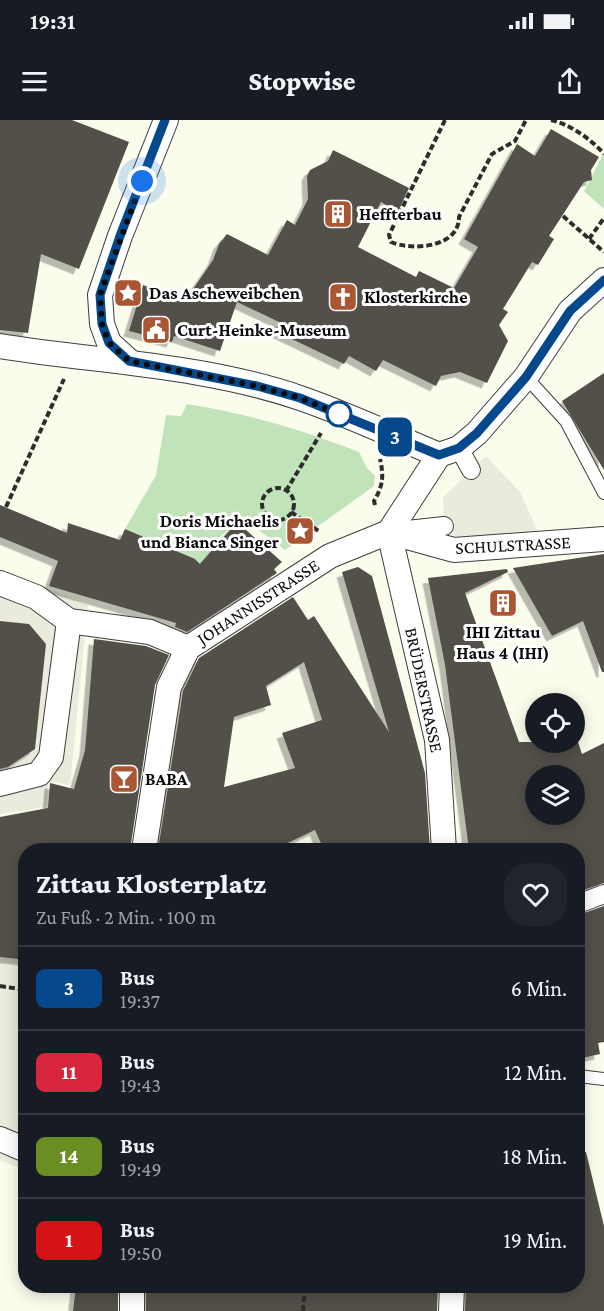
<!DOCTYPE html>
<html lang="de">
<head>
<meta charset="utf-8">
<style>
  :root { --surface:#171b24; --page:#20242c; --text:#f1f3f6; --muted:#9ea1a6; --line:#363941 }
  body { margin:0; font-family:"Crimson Pro",serif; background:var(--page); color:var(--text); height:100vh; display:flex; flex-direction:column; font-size:22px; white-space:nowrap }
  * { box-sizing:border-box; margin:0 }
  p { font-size:20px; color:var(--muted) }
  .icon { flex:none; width:33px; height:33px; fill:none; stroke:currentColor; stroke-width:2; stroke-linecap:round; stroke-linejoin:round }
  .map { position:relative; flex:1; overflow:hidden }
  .panel { position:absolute; left:18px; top:723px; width:567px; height:450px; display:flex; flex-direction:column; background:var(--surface); border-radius:24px; box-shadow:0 3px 15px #0003 }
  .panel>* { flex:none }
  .badge { padding:0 12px; border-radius:9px; font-size:21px; line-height:39px }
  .fabs { position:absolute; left:525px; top:573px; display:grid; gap:12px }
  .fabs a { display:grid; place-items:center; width:60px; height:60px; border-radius:50%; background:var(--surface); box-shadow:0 3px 15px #0003; font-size:30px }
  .you { position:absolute; width:30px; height:30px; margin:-15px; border:4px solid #fff; border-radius:50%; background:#1a73e8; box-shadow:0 0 0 9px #1a73e833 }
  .map>.badge { position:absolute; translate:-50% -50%; box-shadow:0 0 0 3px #fff }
  .round { display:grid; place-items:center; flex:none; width:63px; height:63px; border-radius:24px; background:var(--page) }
  .head { display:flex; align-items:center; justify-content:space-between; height:102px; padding:0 18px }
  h1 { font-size:28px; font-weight:800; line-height:45px }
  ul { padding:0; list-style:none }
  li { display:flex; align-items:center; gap:18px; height:84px; padding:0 18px; border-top:2px solid var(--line) }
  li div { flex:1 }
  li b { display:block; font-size:22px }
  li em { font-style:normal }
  li .badge { min-width:66px; font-weight:700; text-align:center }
  .status { display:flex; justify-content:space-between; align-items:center; height:42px; padding:0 30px; background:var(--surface); direction:ltr }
  .status svg { height:16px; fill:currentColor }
  header { display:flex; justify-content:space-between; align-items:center; height:78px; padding:0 18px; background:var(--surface); font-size:27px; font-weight:800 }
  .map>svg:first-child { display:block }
</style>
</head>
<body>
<div class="status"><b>19:31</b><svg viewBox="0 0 49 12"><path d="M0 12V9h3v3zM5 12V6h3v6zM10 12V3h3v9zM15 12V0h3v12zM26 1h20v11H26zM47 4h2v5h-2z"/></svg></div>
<header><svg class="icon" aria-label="menu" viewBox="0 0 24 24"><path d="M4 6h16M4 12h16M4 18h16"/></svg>Stopwise<svg class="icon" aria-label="share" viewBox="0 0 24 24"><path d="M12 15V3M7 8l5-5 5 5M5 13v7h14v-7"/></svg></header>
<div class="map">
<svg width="604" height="1191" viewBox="0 0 604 1191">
  <defs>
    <filter id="shadow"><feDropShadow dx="-5.5" dy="5.5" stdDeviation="0" flood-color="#0004"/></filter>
  </defs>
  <rect width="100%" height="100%" fill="#fafdec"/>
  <g fill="#c1e3ba">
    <polygon points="604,33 604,89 584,71"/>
    <path d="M 187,284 C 249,294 300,309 359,332 L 367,348 L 375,356 L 374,366 L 285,430 L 243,398 L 212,423 L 236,438 L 215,458 L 195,439 L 125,409 L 156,355 L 166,295 L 181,296 Z"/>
  </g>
  <g fill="#eaebdc">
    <polygon points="486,336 520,372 539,414 457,418 444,406 443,377"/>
    <polygon points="0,449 88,485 70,665 49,661 46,687 0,694 0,642 13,644 35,629 46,524 28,504 0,501"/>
    <polygon points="0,837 25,840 25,1050 0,1040"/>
  </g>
  <g fill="#525049" fill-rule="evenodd" filter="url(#shadow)">
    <polygon points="0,0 72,0 129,22 79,149 41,134 28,213 0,210"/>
    <polygon points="551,9 599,37 591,50 592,60 584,62 549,116 554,119 538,145 532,142 503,189 508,192 499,205 508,221 487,263 460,252 441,256 436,266 383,240 376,251 349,236 344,244 275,211 279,202 237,182 220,231 174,216 172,222 129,211 143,165 185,181 213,140 219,124 227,114 268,135 287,100 295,105 308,79 307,56 310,50 328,41 333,30 409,68 398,92 381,82 358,127 416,157 419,151 454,168 478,127 464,119 517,24 535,36"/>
    <polygon points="604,253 604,350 562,281"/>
    <polygon points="0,385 67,413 68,403 120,420 125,409 195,439 200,444 237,402 282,442 274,449 277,453 187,512 175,507 176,503 49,466 58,441 0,417"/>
    <polygon points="604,434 604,552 602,552 583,501 552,516 513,448"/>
    <path d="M 358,447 L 372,456 L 425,653 L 430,730 L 324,730 L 315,710 L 273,730 L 158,730 L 183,571 L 199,538 L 293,477 L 308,500 L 314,496 L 389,612 L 342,452 ZM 304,542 L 322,600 L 282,613 L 295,648 L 224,667 L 234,597 L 271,585 L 266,566 Z"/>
    <path d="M 507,449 L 508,452 L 465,473 L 519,622 L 578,622 L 582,634 L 604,623 L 604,763 L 578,772 L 578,730 L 469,730 L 445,545 L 428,458 ZM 536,656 L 574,656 L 574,694 L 536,694 Z"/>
    <polygon points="0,501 29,504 46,524 35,629 8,647 0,649"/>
    <polygon points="94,519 146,526 169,535 155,565 130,730 26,730 26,840 0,837 0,697 48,688 50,663 74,669 85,630"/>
    <polygon points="604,786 604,922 598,923 600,934 578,939 578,795"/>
    <polygon points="586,1032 604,1106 604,1191 465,1191 466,1166 578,1166 578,1033"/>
    <polygon points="76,1166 118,1166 118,1191 73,1191"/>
    <polygon points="146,1166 438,1166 437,1191 146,1191"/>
  </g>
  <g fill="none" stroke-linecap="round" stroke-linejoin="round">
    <g stroke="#3e3e3e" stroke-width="14">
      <g id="service">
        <polyline points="526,257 566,301 604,373"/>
        <polyline points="578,956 604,959"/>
      </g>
    </g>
    <g stroke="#3e3e3e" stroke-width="20">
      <g id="pedestrian">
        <polyline points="459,328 471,350"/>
        <polyline points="398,411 444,406"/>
        <polyline points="578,784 604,774"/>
      </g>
    </g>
    <g stroke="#3e3e3e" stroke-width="26">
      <g id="minor">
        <path d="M 0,226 C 100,242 204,245 300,278 C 347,294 393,316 439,335"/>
        <polyline points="129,241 109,223 102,204 100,175 120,116 166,0"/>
        <polyline points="389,412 439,335 459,328 477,313 526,257 570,191 604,160"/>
        <polyline points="389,412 437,620 444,730"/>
        <polyline points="389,412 454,430 604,419"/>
        <polyline points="0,463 36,477 69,501 150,512 188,528"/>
        <polyline points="0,664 39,654 51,637 69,501"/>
        <polyline points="144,730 169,567 188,528 330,436 389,412"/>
        <polyline points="0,1019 26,1030"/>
        <polyline points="132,1191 132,1166"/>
        <polyline points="451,1191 452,1166"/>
      </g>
    </g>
    <g stroke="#2d2d2d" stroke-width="4" stroke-dasharray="6 3" stroke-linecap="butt">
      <path d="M 445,0 L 389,115 L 391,122 C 412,131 459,128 459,97 L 492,34 L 515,21 L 526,0"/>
      <path d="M 551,0 C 570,4 592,20 604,34"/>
      <polyline points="563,96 604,132"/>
      <polyline points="589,119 604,98"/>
      <circle cx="278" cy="384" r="16"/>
      <polyline points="286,371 321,313"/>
      <path d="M 375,385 L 374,381 C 383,366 384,356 380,339"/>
      <polyline points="6,387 64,259"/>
      <polyline points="291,392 320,412"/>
      <polyline points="0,866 26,870"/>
      <polyline points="303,1191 305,1166"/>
    </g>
    <use href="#service" stroke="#fff" stroke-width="12"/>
    <use href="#pedestrian" stroke="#fff" stroke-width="18"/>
    <use href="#minor" stroke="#fff" stroke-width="24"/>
  </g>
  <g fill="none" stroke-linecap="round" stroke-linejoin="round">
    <g stroke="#fff" stroke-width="14">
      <polyline id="line" points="165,0 120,116 100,175 102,204 109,223 129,241 257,266 300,278 439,335 459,328 477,313 526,257 570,191 604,160"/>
    </g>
    <use href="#line" stroke="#05498c" stroke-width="9"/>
    <polyline stroke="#0b0b0b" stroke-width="6" stroke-dasharray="0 10.8" points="142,61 100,175 102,204 109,223 129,241 257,266 300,278 339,294"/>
  </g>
  <defs>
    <g id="building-square" transform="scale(1.5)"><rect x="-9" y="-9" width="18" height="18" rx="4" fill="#aa5634" stroke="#fff"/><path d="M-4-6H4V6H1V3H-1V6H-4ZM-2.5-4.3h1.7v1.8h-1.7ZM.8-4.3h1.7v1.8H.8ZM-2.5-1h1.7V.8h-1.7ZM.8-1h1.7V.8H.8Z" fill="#fff"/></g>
    <g id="sight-square" transform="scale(1.5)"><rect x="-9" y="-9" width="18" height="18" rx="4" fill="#aa5634" stroke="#fff"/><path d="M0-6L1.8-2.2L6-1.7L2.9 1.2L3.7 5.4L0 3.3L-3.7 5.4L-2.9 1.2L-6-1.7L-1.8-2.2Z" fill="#fff"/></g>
    <g id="church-square" transform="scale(1.5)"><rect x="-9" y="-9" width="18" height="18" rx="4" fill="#aa5634" stroke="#fff"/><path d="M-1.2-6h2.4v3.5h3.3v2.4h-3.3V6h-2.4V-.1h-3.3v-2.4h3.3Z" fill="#fff"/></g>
    <g id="civic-square" transform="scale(1.5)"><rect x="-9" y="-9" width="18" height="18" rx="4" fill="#aa5634" stroke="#fff"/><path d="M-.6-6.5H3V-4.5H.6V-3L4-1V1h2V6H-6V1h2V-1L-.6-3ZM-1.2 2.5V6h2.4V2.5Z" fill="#fff"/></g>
    <g id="bar-square" transform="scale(1.5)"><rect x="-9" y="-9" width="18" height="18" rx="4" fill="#aa5634" stroke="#fff"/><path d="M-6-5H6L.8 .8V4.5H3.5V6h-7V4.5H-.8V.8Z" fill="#fff"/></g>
  </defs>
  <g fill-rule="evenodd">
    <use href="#building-square" x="338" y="94"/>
    <use href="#sight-square" x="128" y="173"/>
    <use href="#church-square" x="343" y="177"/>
    <use href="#civic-square" x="156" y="210"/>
    <use href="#sight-square" x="300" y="411"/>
    <use href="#building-square" x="503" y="483"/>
    <use href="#bar-square" x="124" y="659"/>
  </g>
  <circle fill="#fff" stroke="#05498c" stroke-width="3" cx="339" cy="294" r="12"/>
  <g text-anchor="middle" stroke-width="6" stroke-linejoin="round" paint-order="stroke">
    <g font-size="18" font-weight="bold" fill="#0b0b0b" stroke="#fff" text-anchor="start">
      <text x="359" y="100">Heffterbau</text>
      <text x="149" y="179">Das Ascheweibchen</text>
      <text x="364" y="183">Klosterkirche</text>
      <text x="177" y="216">Curt-Heinke-Museum</text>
      <text x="279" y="407" text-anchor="end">Doris Michaelis<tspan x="279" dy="21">und Bianca Singer</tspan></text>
      <text x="503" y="518" text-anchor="middle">IHI Zittau<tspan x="503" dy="21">Haus 4 (IHI)</tspan></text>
      <text x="145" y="665">BABA</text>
    </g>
    <g font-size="18" fill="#0b0b0b" stroke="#fff">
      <text transform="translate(513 425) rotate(-3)" y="6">SCHULSTRASSE</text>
      <text transform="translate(258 482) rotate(-33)" y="6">JOHANNISSTRASSE</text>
      <text transform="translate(424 570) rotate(78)" y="6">BRÜDERSTRASSE</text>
    </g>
  </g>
</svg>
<div class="fabs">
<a><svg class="icon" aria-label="locate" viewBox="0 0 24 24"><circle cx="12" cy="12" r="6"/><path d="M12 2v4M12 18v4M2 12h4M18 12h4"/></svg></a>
<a><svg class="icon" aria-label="layers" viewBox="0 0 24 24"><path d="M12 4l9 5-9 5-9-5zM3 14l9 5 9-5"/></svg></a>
</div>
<div class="you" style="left:142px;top:61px"></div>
<b class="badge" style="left:395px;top:317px;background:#05498c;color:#fff">3</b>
<section class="panel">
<div class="head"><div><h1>Zittau Klosterplatz</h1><p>Zu Fuß · 2 Min. · 100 m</p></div><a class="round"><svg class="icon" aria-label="heart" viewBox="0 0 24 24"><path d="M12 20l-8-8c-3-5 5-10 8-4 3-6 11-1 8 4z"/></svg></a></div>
<ul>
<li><span class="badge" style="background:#05498c;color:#fff">3</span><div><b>Bus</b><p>19:37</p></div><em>6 Min.</em></li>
<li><span class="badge" style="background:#d7263d;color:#fff">11</span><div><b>Bus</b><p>19:43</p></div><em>12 Min.</em></li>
<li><span class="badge" style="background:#6b8e23;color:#fff">14</span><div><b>Bus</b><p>19:49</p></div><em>18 Min.</em></li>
<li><span class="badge" style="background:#d51317;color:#fff">1</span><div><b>Bus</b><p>19:50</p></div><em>19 Min.</em></li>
</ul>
</section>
</div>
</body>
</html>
